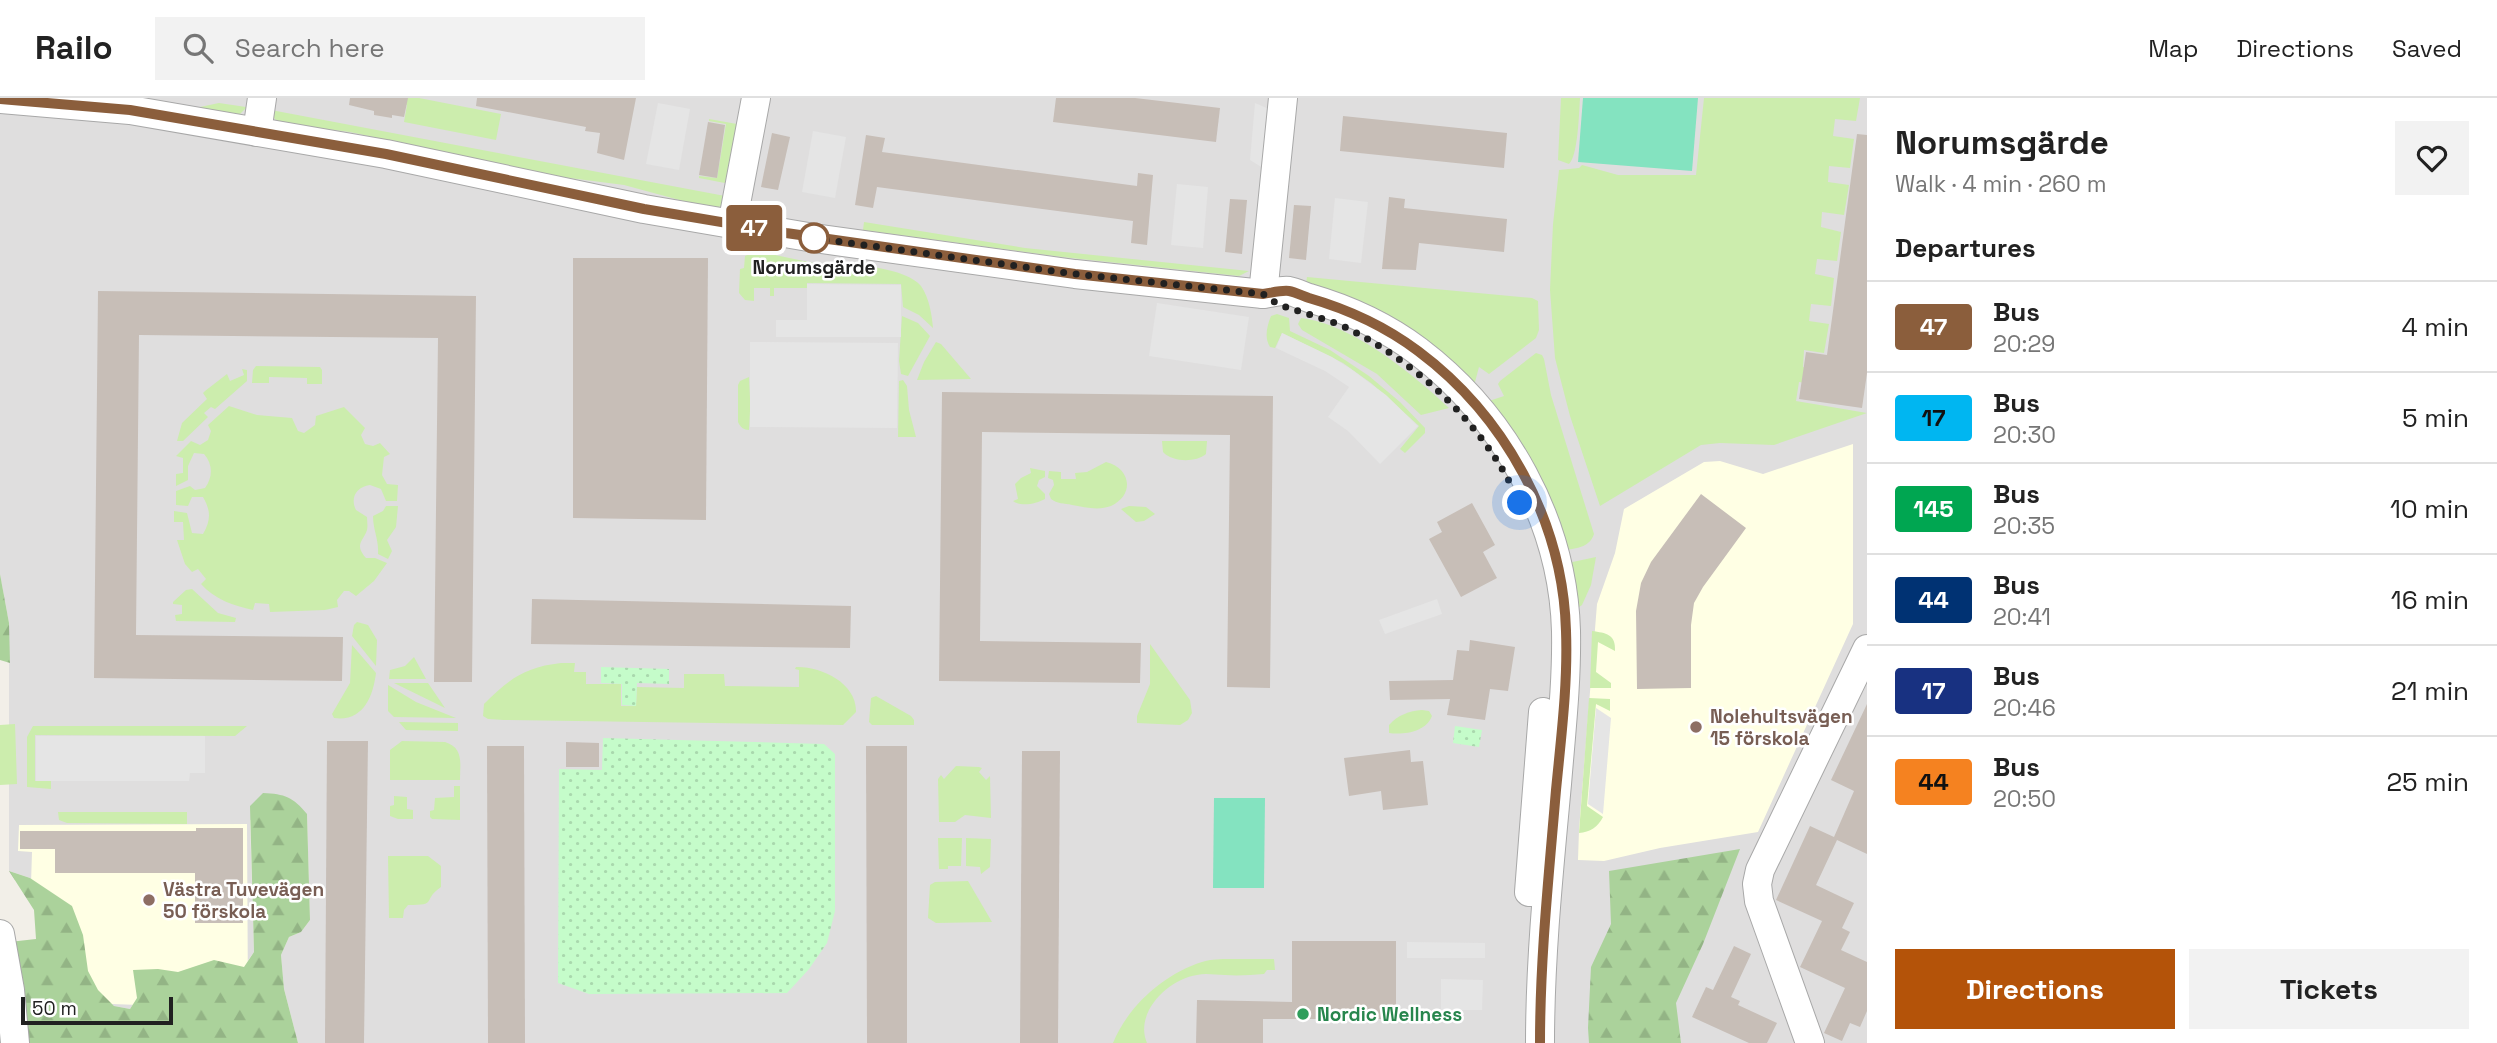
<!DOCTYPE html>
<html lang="en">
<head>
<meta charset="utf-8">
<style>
  :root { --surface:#fff; --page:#f2f2f2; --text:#222; --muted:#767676; --line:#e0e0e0; --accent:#b45309 }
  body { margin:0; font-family:"Space Grotesk",sans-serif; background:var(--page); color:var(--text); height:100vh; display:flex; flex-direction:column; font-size:26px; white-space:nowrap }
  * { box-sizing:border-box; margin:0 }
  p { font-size:23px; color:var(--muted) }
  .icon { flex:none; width:38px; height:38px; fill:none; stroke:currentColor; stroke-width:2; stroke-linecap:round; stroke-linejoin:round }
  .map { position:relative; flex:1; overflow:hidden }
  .details { display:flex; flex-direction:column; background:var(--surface); width:630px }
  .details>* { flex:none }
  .badge { padding:0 14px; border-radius:5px; font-size:24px; line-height:46px }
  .scale { position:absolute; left:21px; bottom:18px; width:152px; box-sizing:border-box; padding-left:7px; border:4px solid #212121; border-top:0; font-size:19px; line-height:24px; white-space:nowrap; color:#212121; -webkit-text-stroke:5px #fff; paint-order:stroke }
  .you { position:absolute; width:35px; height:35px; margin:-18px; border:5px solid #fff; border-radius:50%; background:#1a73e8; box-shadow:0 0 0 10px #1a73e833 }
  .map>.badge { position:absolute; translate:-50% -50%; box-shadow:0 0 0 4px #fff }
  h2 { padding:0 28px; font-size:26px; line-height:63px }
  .round { display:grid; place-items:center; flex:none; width:74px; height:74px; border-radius:0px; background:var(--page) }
  .summary { display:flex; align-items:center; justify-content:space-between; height:119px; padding:0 28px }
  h1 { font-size:33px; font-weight:800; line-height:52px }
  .button { display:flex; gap:14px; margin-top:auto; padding:14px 28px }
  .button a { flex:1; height:80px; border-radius:0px; background:var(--accent); color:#fff; font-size:28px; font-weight:800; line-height:80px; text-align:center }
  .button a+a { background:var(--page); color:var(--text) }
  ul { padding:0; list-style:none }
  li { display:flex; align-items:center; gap:21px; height:91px; padding:0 28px; border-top:2px solid var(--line) }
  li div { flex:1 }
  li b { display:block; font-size:26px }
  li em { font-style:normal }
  li .badge { min-width:77px; font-weight:700; text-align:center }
  header { display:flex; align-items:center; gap:42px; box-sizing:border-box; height:98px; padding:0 35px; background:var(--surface); border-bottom:2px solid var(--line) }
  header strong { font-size:33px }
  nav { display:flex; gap:38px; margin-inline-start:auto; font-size:24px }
  .search { width:490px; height:63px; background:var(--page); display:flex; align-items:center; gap:18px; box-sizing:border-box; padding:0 24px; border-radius:0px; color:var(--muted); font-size:26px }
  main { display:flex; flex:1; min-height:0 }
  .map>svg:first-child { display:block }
</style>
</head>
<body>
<header>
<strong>Railo</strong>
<div class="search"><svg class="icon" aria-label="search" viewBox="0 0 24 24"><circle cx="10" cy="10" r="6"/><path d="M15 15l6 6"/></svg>Search here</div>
<nav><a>Map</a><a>Directions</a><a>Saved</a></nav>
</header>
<main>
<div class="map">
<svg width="1867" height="945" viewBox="0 0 1867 945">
  <defs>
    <pattern id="forest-firs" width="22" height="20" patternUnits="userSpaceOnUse" patternTransform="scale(1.75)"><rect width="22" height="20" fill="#abd29b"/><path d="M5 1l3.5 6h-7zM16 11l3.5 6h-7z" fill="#93b485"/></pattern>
    <pattern id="park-dots" width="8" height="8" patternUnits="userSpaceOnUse" patternTransform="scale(1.75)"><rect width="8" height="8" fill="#c5fcca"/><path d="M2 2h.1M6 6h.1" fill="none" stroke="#a9d8ad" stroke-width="1.8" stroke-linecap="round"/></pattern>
  </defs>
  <rect width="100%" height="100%" fill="#f2efe8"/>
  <polygon fill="#dfdede" points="0,0 1867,0 1867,945 298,945 284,891 281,857 289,839 301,834 310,822 307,716 250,722 254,854 243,869 137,900 130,911 114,908 98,892 46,791 30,780 9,773 9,525 0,476"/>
  <g fill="#ffffe4">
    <polygon points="1853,346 1853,526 1758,734 1660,750 1604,763 1578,762 1579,732 1597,506 1615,455 1624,411 1704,364 1720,363 1763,376"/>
    <polygon points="247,726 248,911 85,905 31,786 32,754 18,753 19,727"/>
  </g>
  <g fill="#ccedad">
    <polygon points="397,0 419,0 501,16 496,42 404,24 407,7 396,4"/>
    <path d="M 1561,0 L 1580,0 C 1579,15 1578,58 1569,66 L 1558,62 Z"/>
    <polygon points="1704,0 1860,0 1856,23 1835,21 1833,38 1854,41 1850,70 1829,68 1828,84 1849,87 1844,117 1822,114 1821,129 1841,134 1837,163 1817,161 1815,176 1834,180 1831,208 1811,206 1809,223 1829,226 1824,255 1804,252 1803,269 1823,272 1819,287 1799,284 1796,303 1867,315 1774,347 1720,345 1701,347 1600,408 1570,318 1555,260 1550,192 1553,126 1559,72 1579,70 1582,67 1618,77 1696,77"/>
    <polygon points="219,5 246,9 246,10 239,17 198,13 200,9"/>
    <polygon points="271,12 725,98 725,104 719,109 709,110 624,87 554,78 350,34 279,25 270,16"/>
    <polygon points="709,21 737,26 730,86 699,80 699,78 717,80 726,26 709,23"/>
    <polygon points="864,124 1025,150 1249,173 1239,178 1062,159 863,132"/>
    <path d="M 756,153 L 818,166 L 818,170 L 831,172 L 831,164 C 853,166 907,170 921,188 C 929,199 932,217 933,230 L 919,217 L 903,209 L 901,186 L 807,185 L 807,190 L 774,190 L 774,198 L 770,198 L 770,190 L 754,190 L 754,203 L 745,202 L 739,195 L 740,171 L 744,170 L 745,158 Z"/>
    <polygon points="1307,179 1532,200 1538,203 1539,232 1536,240 1489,276 1479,269 1475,284 1468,289 1305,191"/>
    <path d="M 1277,216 L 1289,220 L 1290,233 L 1330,252 L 1369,278 L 1400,304 L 1425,330 L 1425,335 L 1405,355 L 1400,351 L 1419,328 L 1371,285 L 1343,265 L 1282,235 L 1275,250 L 1270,249 C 1264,240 1267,228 1271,218 Z"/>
    <polygon points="902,218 918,225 930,238 908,278 901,276 899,263"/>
    <path d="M 1301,220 C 1352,226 1413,276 1449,310 L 1421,317 L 1377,276 L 1302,232 L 1298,226 Z"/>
    <polygon points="936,244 941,246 971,281 917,282 924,264"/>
    <path d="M 1536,255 L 1542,257 L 1544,261 L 1551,297 L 1594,436 C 1589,451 1574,450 1561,453 L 1489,303 L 1504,298 L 1498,286 L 1500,283 Z"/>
    <polygon points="256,268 320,269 322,272 322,286 307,286 307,280 269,279 269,285 252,285 253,272"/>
    <polygon points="242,271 247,272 247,283 215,311 211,309 204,315 208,319 183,343 177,343 182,325 207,301 203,295 205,293 227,276 230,283 244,277"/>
    <path d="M 749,279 L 750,300 L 855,314 L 750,313 L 749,332 C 744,332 740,329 738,324 L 738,287 L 740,283 Z"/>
    <polygon points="903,282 907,288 909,312 916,339 898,339 899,283"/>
    <path d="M 229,308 L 257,317 L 292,320 L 298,333 L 304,335 L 315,327 L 316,318 L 344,309 L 365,330 L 361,337 L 365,346 L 373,348 L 380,345 L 390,356 L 384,359 L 382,377 L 387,386 L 398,387 L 397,403 L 386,403 L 381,391 L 370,387 C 356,389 350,400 356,412 L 367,419 C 367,423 368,428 367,432 C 363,444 354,446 366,460 L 375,460 L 387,465 L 374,483 L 356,498 L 349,493 L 344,493 L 337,502 L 338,509 L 325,512 L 270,514 L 269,506 L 255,505 L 253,512 C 234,508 214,501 201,486 L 206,481 L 198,471 L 192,474 L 185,466 L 177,442 L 184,442 L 183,424 L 174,424 L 174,413 L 187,415 L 192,435 L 203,436 C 211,422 211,413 203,399 L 192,399 L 188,408 L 176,407 L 176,393 L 190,388 L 195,392 L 205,390 C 213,379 213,366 204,356 L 194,355 L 188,368 L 188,382 L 176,388 L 176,376 L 183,375 L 183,360 L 176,358 L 191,343 L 200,347 L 208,342 L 211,333 L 208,327 Z"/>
    <path d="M 1162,343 L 1207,343 L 1206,356 C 1195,365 1172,364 1163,354 Z"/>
    <path d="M 1106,364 C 1131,370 1135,397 1111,408 C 1098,413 1084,409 1072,407 C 1064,405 1057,406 1051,401 L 1049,396 L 1054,387 L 1053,382 L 1048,380 L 1049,373 L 1061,374 L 1061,381 L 1076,381 L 1075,375 L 1087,374 Z"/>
    <path d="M 1030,370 L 1045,373 L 1045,379 L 1039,382 L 1037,388 L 1045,396 L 1045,401 C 1036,406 1021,409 1013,403 L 1018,401 L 1015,386 L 1021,380 L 1031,375 Z"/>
    <path d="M 386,408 L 398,408 L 396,429 L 387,442 L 392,453 L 388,461 L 378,456 C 379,442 373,432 373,418 L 383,413 Z"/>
    <polygon points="1129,408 1146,409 1155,416 1144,423 1136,424 1121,411"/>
    <polygon points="1596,459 1591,487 1582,507 1579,509 1576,507 1563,466"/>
    <polygon points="192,491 218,515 236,520 235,524 176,523 175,517 182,516 182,507 173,506 173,504 186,492"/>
    <polygon points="357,524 368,527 377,542 376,568 352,538 354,527"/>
    <path d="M 1592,533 C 1606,535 1616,536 1615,553 L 1598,544 L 1596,574 L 1611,585 L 1611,590 L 1590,590 Z"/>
    <polygon points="1150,546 1190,602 1192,615 1188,622 1180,627 1137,625 1137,618 1150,586"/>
    <path d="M 352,547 L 376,575 C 373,599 363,624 334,620 L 332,616 L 350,585 Z"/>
    <polygon points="414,559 426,581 389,581 390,572 405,568"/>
    <path d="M 561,565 L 575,565 L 574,574 L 586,574 L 586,586 L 621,586 L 621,608 L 636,608 L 637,589 L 684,590 L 684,576 L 724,576 L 725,588 L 799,589 L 799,572 L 795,571 L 796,569 C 821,568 857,585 856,614 L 843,627 L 504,622 L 488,621 L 483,618 L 484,606 C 509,581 525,569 561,565 Z"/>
    <polygon points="394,585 428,585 445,610"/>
    <polygon points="388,587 416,604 456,620 394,619 388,613"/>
    <polygon points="876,598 911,618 914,622 914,627 872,627 869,624 871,600"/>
    <path d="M 1589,600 L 1610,601 L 1610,613 L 1596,606 L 1587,708 L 1603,719 C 1598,729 1590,734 1579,735 Z"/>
    <path d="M 1422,612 L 1429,613 L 1432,618 C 1426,634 1404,637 1389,635 L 1389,627 C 1398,617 1409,613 1422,612 Z"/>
    <polygon points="399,624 458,625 458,633 406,632"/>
    <polygon points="15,626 17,686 0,687 0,627"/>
    <polygon points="33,628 247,628 235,638 35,637 35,683 51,683 51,691 27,689 27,639"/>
    <path d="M 402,643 L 445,644 C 464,650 460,665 460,682 L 390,682 L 390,652 Z"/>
    <polygon points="956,668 979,669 982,670 979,674 986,682 990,678 991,720 965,717 955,724 939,724 938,681 941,677 944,681"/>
    <polygon points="454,688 460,688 460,722 432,721 430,719 430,713 434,712 435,700 454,699"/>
    <polygon points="394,698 407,699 407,711 413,712 413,721 398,721 390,718 390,708 394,707"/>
    <polygon points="58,714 187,714 187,726 67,725 59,722"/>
    <polygon points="938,740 962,740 961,768 948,768 948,771 939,771"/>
    <polygon points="966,740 991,741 990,769 981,776 980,769 966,768"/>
    <path d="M 388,758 L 428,758 L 441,768 L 441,789 C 421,803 439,807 408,807 L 404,812 L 403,820 L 389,820 Z"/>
    <polygon points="968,783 992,824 936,825 928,820 930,787 935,784"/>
    <path d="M 1230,861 L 1274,861 L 1275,872 L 1267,872 L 1264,876 C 1251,877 1238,878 1225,877 C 1215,877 1206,875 1197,877 C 1168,881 1134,915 1147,945 L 1113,945 C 1128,908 1164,876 1202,864 C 1211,861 1221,861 1230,861 Z"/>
  </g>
  <g fill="url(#forest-firs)">
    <polygon points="0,476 9,525 10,565 0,562"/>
    <path d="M 263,695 C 285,696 293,699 307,716 L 310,822 L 301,834 L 289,839 L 281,857 L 284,891 L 298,945 L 0,945 L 0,845 L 36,841 L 34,812 L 9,773 L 30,780 L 72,808 L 83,837 L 88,873 L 98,892 L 114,908 L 130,911 L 137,900 L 133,872 L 158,871 L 178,874 L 214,862 L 244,869 L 254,854 L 250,708 Z"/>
    <polygon points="1740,751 1703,846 1676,905 1681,945 1589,945 1588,930 1591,869 1611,826 1609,773"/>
  </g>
  <g fill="url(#park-dots)">
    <polygon points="601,569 669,571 669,586 637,585 636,608 622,607 622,586 601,585"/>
    <polygon points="1455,628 1482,632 1479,649 1453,645"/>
    <polygon points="603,640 824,646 835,656 835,813 827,845 809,871 787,895 589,896 558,885 559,671 602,672"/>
  </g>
  <g fill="#84e3c0">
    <polygon points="1583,0 1698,0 1692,73 1578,64"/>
    <polygon points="1214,700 1265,700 1264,790 1213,790"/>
  </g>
  <g fill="#e5e5e5">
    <polygon points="658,5 690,11 679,72 646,66"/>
    <polygon points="1255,5 1271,12 1266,72 1250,62"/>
    <polygon points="813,33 846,39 835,100 802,94"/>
    <polygon points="1177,86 1208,89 1203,150 1171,147"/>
    <polygon points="1335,100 1368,104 1361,165 1329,161"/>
    <polygon points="807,186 901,187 901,239 776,239 776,222 807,222"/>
    <polygon points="1157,205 1249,219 1241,272 1149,258"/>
    <polygon points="1282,235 1332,259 1351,271 1386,297 1418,328 1380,366 1348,333 1328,319 1349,289 1325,273 1276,250"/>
    <polygon points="750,244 898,245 897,330 750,329"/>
    <polygon points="1437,501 1442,516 1385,536 1379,522"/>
    <polygon points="1596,610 1611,620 1603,716 1588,706"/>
    <polygon points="36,638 205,638 205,675 190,675 189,683 36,683"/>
    <polygon points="1407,844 1485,845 1485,860 1407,860"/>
    <polygon points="1441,881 1483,882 1482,912 1441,912"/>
  </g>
  <g fill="#c7beb7">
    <polygon points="350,0 408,0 404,19 392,17 392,20 374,17 374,13 349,7"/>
    <polygon points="477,0 636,0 624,62 597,55 600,35 585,33 586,29 476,8"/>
    <polygon points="1056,0 1135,0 1220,10 1216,44 1053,24"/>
    <polygon points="1343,18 1507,35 1504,70 1340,53"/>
    <polygon points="708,24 725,27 717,80 699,77"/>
    <polygon points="772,35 790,39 778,92 761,89"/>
    <polygon points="1857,36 1867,37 1867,275 1862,310 1799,301 1806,254 1827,257"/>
    <polygon points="866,37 885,40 882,54 1137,88 1138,75 1153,77 1147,147 1131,145 1133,123 877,89 873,110 855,107"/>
    <polygon points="1389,99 1405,101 1404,110 1507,121 1504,154 1419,145 1416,172 1382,171"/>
    <polygon points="1230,101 1247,102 1242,156 1225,154"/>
    <polygon points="1294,107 1311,108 1306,162 1289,160"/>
    <polygon points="573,160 708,160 706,422 573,420"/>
    <polygon points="98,193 476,198 472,584 434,584 438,240 139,237 136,537 343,539 342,583 94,580"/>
    <polygon points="942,294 1273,298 1270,590 1227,589 1230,337 982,334 980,543 1141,545 1140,585 939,583"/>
    <polygon points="1701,396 1746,430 1703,489 1694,505 1691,527 1691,590 1637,591 1636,513 1641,485 1651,464"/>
    <polygon points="1472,405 1495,447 1483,454 1497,480 1461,499 1429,441 1442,434 1437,424"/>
    <polygon points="532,501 851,508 850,550 531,546"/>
    <polygon points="1470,542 1515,549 1508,593 1490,591 1485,622 1447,617 1450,601 1390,602 1389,583 1453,582 1457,552 1469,553"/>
    <polygon points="1867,606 1867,756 1837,742 1816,787 1854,805 1842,830 1850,834 1841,852 1867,864 1867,913 1860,929 1850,925 1842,943 1824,935 1845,890 1800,869 1822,823 1776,802 1810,728 1834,739 1854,693 1831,682"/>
    <polygon points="327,643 368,643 364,945 325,945"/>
    <polygon points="566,644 599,645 599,669 566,669"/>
    <polygon points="487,648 524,648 525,945 488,945"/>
    <polygon points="866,648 907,648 907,945 867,945"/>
    <polygon points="1410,652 1411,664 1423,663 1428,707 1383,712 1381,693 1349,698 1344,660"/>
    <polygon points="1022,653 1060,653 1058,945 1020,945"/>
    <polygon points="196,730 243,730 243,825 195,825 195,775 55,775 55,751 20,751 20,733 196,733"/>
    <polygon points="1292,843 1396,843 1396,921 1263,921 1263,945 1196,945 1197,902 1292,904"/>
    <polygon points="1734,848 1751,856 1731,899 1740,903 1738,907 1777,925 1767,945 1749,945 1692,919 1706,889 1713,892"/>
  </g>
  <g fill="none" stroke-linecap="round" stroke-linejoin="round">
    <g stroke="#a8a8a8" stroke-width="30">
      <g id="minor">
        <path d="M 0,1 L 130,12 L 386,56 L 644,111 L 814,140 L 1075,176 L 1263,196 C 1271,195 1281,192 1289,193 C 1295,194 1303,198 1309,200 C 1347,211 1386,229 1418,253 C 1505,319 1563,424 1566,533 C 1567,584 1561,636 1557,686 C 1549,772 1540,859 1540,945"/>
        <polyline points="257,34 262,0"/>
        <polyline points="732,127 756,0"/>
        <polyline points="1263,196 1283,0"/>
        <polyline points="1529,794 1543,614"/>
        <polyline points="0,836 10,892 15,945"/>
        <polyline points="1810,945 1759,803 1757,786 1760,772 1867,551"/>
      </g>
    </g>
    <use href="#minor" stroke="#fff" stroke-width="28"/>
  </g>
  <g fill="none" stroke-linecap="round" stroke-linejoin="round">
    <g stroke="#fff" stroke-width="16">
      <path id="line" d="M 0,1 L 130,12 L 386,56 L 644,111 L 786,135 L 1075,176 L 1263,196 C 1271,195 1281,192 1289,193 C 1295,194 1303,198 1309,200 C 1347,211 1386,229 1418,253 C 1505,318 1563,423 1566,533 C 1568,586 1561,640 1556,692 C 1549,776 1540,860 1540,945"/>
    </g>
    <use href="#line" stroke="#8b5e3c" stroke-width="10"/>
    <path stroke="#212121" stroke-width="7" stroke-dasharray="0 12.6" d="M 814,140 L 1075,176 L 1263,196 C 1270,201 1278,207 1286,209 C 1306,216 1327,221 1347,230 C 1421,267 1486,329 1520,405"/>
  </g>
  <circle fill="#fff" stroke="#8b5e3c" stroke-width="3.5" cx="814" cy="140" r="14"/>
  <g fill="#8d6e63" stroke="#fff" stroke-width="2.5">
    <circle cx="1696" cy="629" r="7"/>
    <circle cx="149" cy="802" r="7"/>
  </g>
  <circle fill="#2e9e5b" stroke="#fff" stroke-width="2.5" cx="1303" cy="916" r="7"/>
  <g text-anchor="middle" stroke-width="5" stroke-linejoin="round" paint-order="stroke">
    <g font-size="19" font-weight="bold" fill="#212121" stroke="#fff">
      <text x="814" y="176">Norumsgärde</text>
    </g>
    <g font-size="19" font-weight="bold" fill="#785e54" stroke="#fff" text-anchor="start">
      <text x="1710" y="625">Nolehultsvägen<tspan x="1710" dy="22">15 förskola</tspan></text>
      <text x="163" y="798">Västra Tuvevägen<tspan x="163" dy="22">50 förskola</tspan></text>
    </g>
    <g font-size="19" font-weight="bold" fill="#27864d" stroke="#fff" text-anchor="start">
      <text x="1317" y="923">Nordic Wellness</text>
    </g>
  </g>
</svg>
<div class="scale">50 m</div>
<div class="you" style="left:1520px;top:405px"></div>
<b class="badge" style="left:754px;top:130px;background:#8b5e3c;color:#fff">47</b>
</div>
<section class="details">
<div class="summary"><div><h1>Norumsgärde</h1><p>Walk · 4 min · 260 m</p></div><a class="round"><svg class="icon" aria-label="heart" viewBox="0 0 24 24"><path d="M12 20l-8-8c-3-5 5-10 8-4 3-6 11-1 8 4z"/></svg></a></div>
<h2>Departures</h2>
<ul>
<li><span class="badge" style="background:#8b5e3c;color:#fff">47</span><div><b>Bus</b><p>20:29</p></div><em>4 min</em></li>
<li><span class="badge" style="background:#00b6f1;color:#111">17</span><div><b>Bus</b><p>20:30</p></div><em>5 min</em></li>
<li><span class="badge" style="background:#00a651;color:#fff">145</span><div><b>Bus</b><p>20:35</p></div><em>10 min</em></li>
<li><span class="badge" style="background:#003273;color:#fff">44</span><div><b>Bus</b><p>20:41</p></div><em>16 min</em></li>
<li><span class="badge" style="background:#183181;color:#fff">17</span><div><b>Bus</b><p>20:46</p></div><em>21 min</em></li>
<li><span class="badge" style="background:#f58220;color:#111">44</span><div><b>Bus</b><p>20:50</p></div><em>25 min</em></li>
</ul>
<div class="button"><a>Directions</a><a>Tickets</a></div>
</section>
</main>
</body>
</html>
